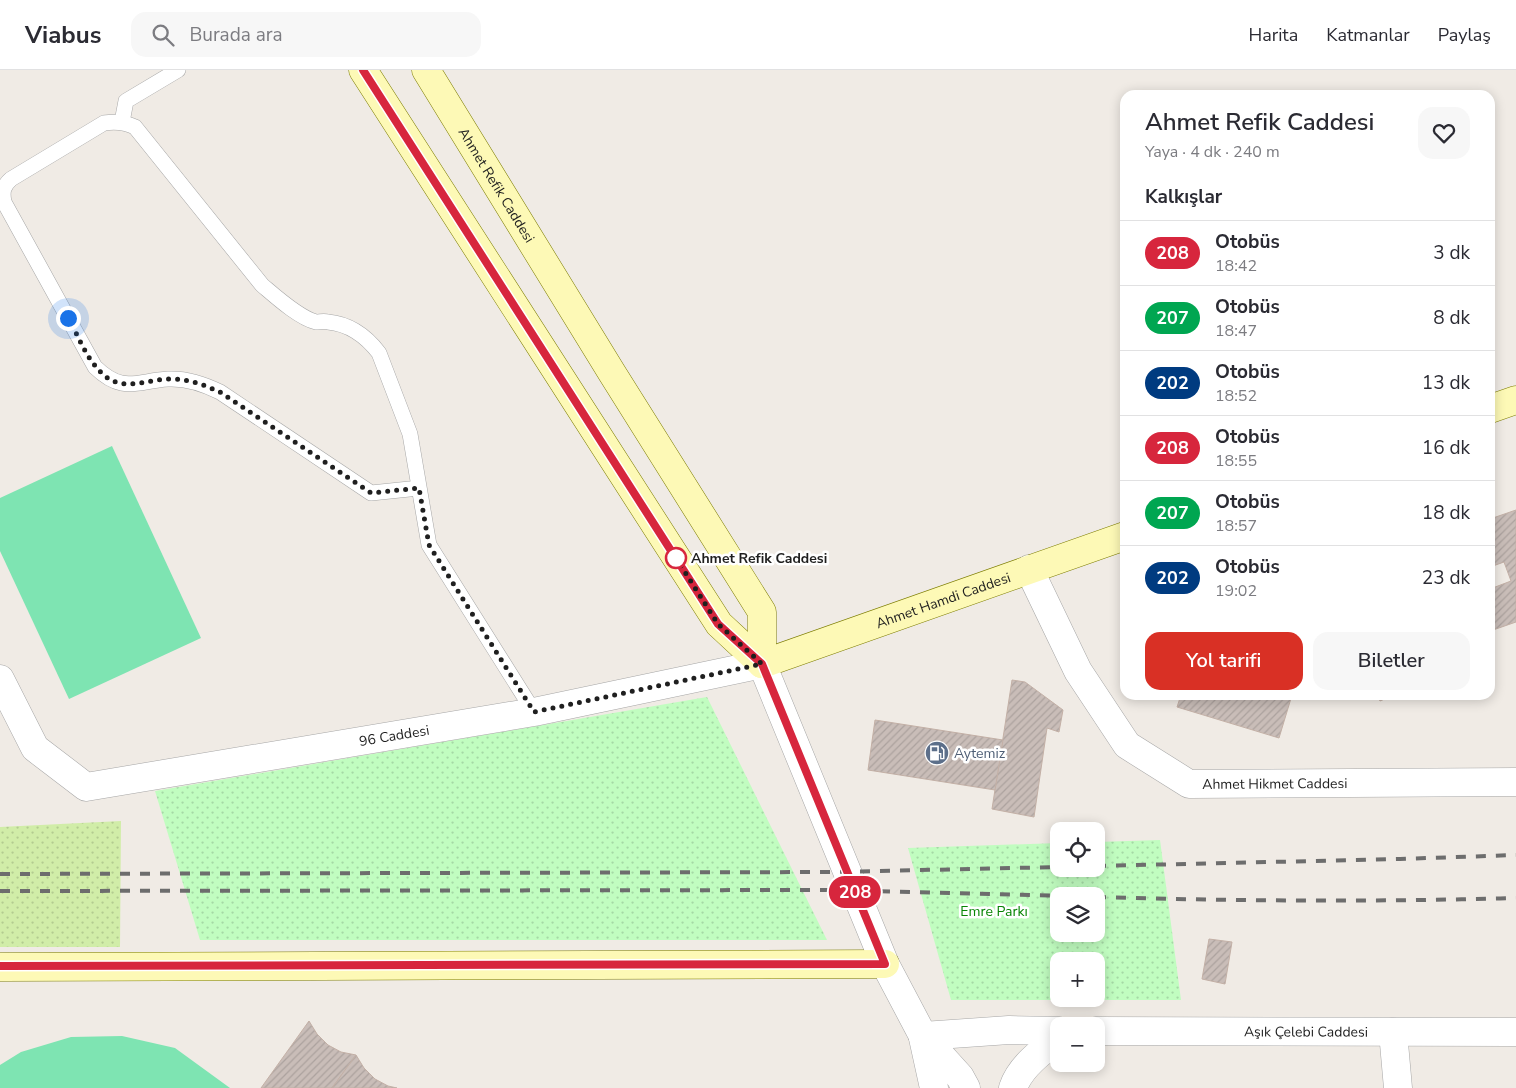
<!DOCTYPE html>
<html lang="tr">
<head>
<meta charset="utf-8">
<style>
  :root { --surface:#fff; --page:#f7f7f7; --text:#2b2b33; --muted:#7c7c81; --line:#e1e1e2; --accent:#d93025 }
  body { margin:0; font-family:"Nunito Sans",sans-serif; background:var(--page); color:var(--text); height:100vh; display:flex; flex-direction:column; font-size:19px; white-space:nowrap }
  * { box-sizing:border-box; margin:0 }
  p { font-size:16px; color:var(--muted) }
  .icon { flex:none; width:28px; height:28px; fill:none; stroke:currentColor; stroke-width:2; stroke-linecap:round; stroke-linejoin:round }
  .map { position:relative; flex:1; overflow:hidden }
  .drawer { position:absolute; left:1120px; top:20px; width:375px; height:610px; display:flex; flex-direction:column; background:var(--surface); border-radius:15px; box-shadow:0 2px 12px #0003 }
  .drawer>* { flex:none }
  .badge { padding:0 10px; border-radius:16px; font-size:18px; line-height:32px }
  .controls { position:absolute; left:1050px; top:752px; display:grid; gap:10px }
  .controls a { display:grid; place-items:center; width:55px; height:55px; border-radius:10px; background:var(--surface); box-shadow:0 2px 12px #0003; font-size:25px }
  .you { position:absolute; width:25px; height:25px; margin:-12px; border:4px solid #fff; border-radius:50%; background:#1a73e8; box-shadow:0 0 0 8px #1a73e833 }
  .map>.badge { position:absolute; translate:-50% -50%; box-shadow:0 0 0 2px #fff }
  h2 { padding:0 25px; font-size:19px; line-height:45px }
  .round { display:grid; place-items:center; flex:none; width:52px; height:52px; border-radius:15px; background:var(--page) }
  .headline { display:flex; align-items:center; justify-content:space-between; height:85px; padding:0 25px }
  h1 { font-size:24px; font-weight:600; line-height:38px }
  .action { display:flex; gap:10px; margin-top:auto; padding:10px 25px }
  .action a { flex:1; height:58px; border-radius:15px; background:var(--accent); color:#fff; font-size:20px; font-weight:600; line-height:58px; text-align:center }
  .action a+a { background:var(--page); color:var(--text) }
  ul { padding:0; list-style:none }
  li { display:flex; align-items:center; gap:15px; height:65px; padding:0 25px; border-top:1px solid var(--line) }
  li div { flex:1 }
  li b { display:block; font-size:19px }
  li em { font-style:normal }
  li .badge { min-width:55px; font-weight:700; text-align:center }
  header { display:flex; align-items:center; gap:30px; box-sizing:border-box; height:70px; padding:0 25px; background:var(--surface); border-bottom:1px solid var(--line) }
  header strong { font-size:24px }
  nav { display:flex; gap:28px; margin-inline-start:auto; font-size:18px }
  .search { width:350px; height:45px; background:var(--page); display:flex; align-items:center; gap:12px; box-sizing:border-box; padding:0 18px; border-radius:15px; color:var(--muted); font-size:19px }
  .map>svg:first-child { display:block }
</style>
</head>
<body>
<header>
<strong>Viabus</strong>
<div class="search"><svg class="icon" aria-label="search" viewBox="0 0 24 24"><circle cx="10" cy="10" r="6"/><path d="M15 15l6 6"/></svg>Burada ara</div>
<nav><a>Harita</a><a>Katmanlar</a><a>Paylaş</a></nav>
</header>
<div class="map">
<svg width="1516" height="1018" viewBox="0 0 1516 1018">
  <defs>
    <pattern id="grass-dots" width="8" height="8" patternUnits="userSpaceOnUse" patternTransform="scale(1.25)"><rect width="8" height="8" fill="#d1eda8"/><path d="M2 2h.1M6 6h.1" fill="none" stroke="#b3cb90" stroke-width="1.8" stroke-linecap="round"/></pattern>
    <pattern id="park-dots" width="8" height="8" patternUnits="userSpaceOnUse" patternTransform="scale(1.25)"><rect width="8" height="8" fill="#c1fdc0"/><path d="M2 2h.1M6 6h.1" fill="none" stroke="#a5d8a5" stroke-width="1.8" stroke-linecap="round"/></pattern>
    <pattern id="building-hatch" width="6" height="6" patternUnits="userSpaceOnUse" patternTransform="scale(1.25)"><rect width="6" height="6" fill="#c9bdb8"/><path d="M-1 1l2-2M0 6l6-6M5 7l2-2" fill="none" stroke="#aca29e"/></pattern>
  </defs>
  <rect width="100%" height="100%" fill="#f0ebe5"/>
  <polygon fill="url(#grass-dots)" points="121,751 120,877 0,877 0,757"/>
  <g fill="url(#park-dots)" fill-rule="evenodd">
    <polygon points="707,627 827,870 200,870 155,721"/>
    <path d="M 1160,770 L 1181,930 L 951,930 L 908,778 L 1059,773 L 1059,799 L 1096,799 L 1096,772 ZM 1096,826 L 1096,864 L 1059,864 L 1059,826 ZM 1059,891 L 1096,891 L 1096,929 L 1059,929 Z"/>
  </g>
  <g fill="#7ee4b2">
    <polygon points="112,376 201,568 69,629 0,481 0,428"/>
    <polygon points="122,966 175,978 230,1018 0,1018 0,995 21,982 71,967"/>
  </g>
  <g fill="url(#building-hatch)" stroke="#c3b0a6">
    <polygon points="1516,440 1516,552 1493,560 1490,553 1490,519 1511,511 1504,492 1490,497 1490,449"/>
    <polygon points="1012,610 1025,612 1063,640 1059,662 1047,658 1034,747 992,739"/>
    <polygon points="1181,625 1292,625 1279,668 1177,637"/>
    <polygon points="1377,625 1394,625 1380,631"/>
    <polygon points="875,650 1003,670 995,720 868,700"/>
    <polygon points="1209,869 1232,872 1225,914 1202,909"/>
    <polygon points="309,951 317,964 328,975 341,982 356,985 332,1018 261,1018"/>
    <polygon points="356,985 364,998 375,1009 388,1016 397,1018 332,1018"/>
  </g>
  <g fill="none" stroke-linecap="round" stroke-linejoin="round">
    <g stroke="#a6a6a6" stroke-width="16">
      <g id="lane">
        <polyline points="122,52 126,31 178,0"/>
        <path d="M 419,418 L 371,423 L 220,322 C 204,314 187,308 168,309 C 136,311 123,324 95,297 L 4,132 C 2,122 3,116 11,109 L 104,53 C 116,51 125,52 135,57 L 262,215 C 275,226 299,248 316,252 C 320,252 324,251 328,252 C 350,254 366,266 379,283 L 410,364 L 429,475 L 534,642"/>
      </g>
    </g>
    <g stroke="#a6a6a6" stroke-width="29">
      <g id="street">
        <path id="s1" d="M 1029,499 L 1078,601 L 1127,675 L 1189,714 L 1516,712"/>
        <path id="s2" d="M 0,609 L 35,678 L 86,717 L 534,642 L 762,594 L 885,894 L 923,966 L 960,1007 L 966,1018"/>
        <path id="s3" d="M 1096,961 L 1516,962"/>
        <polyline points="1393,962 1398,1018"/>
        <polyline points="923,966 1009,960 1059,961"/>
        <polyline points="923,968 934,1018"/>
        <path d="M 1013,1018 C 1020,997 1041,981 1059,969"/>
      </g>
    </g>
    <g stroke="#7c7c00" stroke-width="29">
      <g id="secondary">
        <polyline points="363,0 719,554 762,594"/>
        <path id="s4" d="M 426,0 L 612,303 L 762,542 L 762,594"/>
        <polyline points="1490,339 1516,330"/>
        <path id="s5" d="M 762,594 L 1125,466"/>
        <polyline points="0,897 885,894"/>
      </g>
    </g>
    <use href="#lane" stroke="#fff" stroke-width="15"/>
    <use href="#street" stroke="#fff" stroke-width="28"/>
    <use href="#secondary" stroke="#fdf9b6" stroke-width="28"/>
    <g stroke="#6d6d6d" stroke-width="4" stroke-dasharray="10 10" stroke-linecap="butt">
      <polyline points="1096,796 1400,789 1516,785"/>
      <polyline points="0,804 833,802 1059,797"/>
      <polyline points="0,821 834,820 1070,826"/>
      <path d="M 1096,827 C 1236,831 1376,832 1516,828"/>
    </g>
  </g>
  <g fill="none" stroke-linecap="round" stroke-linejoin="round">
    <g stroke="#fff" stroke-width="11">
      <polyline id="line" points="0,896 885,894 762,594 718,554 363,0"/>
    </g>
    <use href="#line" stroke="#d7263d" stroke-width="8"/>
    <path stroke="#1f1f1f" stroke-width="5" stroke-dasharray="0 9" d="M 68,248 C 77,263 85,285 97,298 C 119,325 141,310 168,309 C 187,308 204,315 220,322 L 371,423 L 419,418 L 429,475 L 534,642 L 762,594 L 718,554 L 676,488"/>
  </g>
  <defs>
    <g id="fuel-disc" transform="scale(1.25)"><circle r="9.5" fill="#5c6f8a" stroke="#fff"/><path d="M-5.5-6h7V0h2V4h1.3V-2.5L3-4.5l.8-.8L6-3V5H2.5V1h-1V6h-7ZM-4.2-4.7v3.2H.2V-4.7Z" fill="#fff"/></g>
  </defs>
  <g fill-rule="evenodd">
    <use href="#fuel-disc" x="937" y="683"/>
  </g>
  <circle fill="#fff" stroke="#d7263d" stroke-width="2.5" cx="676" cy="488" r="10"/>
  <g text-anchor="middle" stroke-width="5" stroke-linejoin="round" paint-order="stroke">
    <g font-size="14" fill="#1f1f1f" stroke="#fff">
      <text dy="5" stroke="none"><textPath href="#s4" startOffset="135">Ahmet Refik Caddesi</textPath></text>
      <text dy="5" stroke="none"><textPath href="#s5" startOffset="192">Ahmet Hamdi Caddesi</textPath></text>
      <text dy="5" stroke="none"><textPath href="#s2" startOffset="454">96 Caddesi</textPath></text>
      <text dy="5" stroke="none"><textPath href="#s1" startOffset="361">Ahmet Hikmet Caddesi</textPath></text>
      <text dy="5" stroke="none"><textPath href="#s3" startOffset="210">Aşık Çelebi Caddesi</textPath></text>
    </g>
    <g font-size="14" font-weight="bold" fill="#1f1f1f" stroke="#fff" text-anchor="start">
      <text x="691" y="493">Ahmet Refik Caddesi</text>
    </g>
    <g font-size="14" fill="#4e5e75" stroke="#fff" text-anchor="start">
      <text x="954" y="688">Aytemiz</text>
    </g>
    <g font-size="14" fill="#088505" stroke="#fff">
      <text x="994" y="846">Emre Parkı</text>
    </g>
  </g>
</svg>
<div class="controls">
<a><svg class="icon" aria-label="locate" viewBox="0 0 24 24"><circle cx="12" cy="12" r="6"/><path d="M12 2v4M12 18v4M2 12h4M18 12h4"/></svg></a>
<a><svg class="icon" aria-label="layers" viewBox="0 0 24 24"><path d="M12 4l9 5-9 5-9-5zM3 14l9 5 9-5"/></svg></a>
<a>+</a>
<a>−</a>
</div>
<div class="you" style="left:68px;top:248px"></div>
<b class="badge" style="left:855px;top:822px;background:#d7263d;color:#fff">208</b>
<section class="drawer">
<div class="headline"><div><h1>Ahmet Refik Caddesi</h1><p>Yaya · 4 dk · 240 m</p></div><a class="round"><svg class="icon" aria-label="heart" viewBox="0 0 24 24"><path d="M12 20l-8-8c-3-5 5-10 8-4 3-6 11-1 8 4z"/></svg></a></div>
<h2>Kalkışlar</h2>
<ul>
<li><span class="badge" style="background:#d7263d;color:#fff">208</span><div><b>Otobüs</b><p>18:42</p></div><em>3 dk</em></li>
<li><span class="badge" style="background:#00a651;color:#fff">207</span><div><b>Otobüs</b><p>18:47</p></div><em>8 dk</em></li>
<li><span class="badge" style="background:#003b80;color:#fff">202</span><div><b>Otobüs</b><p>18:52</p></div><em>13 dk</em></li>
<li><span class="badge" style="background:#d7263d;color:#fff">208</span><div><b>Otobüs</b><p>18:55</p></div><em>16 dk</em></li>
<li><span class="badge" style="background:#00a651;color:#fff">207</span><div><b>Otobüs</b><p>18:57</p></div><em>18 dk</em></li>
<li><span class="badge" style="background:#003b80;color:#fff">202</span><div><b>Otobüs</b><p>19:02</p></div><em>23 dk</em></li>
</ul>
<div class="action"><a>Yol tarifi</a><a>Biletler</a></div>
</section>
</div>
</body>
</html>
